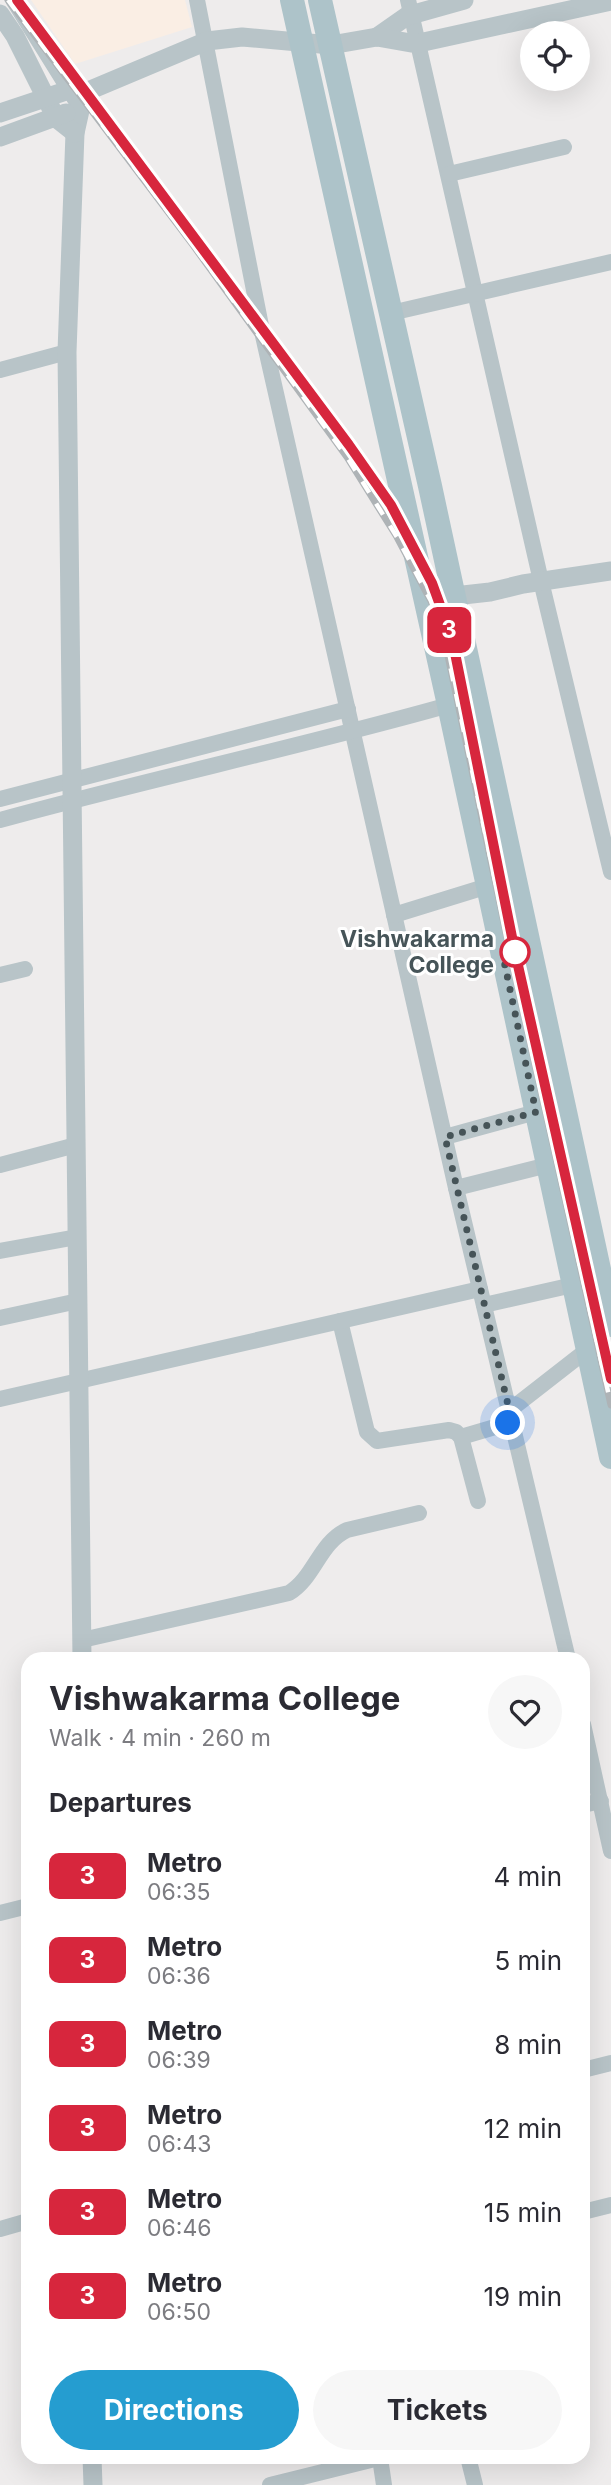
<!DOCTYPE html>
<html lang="en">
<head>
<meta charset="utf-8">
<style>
  :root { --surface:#fff; --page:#f7f7f7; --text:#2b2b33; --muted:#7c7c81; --accent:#259dd0 }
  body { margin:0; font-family:Inter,sans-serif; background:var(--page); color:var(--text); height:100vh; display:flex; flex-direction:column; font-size:26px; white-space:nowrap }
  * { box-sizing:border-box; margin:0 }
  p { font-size:23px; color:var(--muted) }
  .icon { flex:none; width:38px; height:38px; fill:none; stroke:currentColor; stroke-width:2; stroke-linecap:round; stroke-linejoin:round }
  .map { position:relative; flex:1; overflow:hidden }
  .sheet { position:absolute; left:21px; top:1652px; width:569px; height:812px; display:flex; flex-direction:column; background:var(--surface); border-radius:21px; box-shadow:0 7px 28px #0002 }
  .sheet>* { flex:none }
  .badge { padding:0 14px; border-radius:10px; font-size:24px; line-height:46px }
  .fabs { position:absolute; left:520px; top:21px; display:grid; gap:14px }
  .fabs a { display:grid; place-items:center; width:70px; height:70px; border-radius:50%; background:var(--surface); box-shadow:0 7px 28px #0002; font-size:35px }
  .you { position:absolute; width:35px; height:35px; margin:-18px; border:5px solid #fff; border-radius:50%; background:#1a73e8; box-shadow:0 0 0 10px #1a73e833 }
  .map>.badge { position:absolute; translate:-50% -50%; box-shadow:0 0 0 4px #fff }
  h2 { padding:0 28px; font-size:26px; line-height:63px }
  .round { display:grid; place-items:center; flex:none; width:74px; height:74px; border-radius:37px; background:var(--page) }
  .head { display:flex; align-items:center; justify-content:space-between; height:119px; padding:0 28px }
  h1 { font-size:33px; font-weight:700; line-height:52px }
  .action { display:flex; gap:14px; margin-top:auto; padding:14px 28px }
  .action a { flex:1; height:80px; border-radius:42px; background:var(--accent); color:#fff; font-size:28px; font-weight:700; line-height:80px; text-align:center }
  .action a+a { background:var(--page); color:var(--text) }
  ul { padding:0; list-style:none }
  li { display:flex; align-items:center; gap:21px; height:84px; padding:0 28px }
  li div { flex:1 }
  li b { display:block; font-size:26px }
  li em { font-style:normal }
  li .badge { min-width:77px; font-weight:700; text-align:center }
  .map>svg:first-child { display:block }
</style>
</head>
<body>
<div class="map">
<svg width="611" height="2485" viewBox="0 0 611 2485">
  <rect width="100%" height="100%" fill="#eeecec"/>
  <polygon fill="#faeee4" points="31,0 185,0 192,27 75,64"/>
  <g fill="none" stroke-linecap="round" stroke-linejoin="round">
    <g stroke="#b8c4c8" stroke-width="16">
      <polyline points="197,0 263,336 456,1188 568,1659"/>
      <polyline points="408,0 541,581 611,872"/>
      <polyline points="449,174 564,147"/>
      <polyline points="391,313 611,262"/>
      <polyline points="0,370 67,352"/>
      <polyline points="0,799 348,709"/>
      <path d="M 0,820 C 149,779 300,747 449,705"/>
      <polyline points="394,915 488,886"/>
      <polyline points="0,975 25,969"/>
      <polyline points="445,1137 536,1112"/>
      <polyline points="0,1165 76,1145"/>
      <polyline points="456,1188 548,1165"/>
      <polyline points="0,1251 77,1237"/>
      <polyline points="484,1305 573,1285"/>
      <polyline points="0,1318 78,1301"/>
      <polyline points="340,1321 367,1432 377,1441 449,1430 456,1432 461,1437 512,1422"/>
      <polyline points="0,1399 480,1289"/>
      <polyline points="510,1410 587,1350"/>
      <polyline points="461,1437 478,1501"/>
      <path d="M 82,1640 L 289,1593 C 315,1577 319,1543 347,1530 L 419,1513"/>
      <polyline points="583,1724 611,1851"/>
      <polyline points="583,1805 601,1801"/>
      <polyline points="0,1913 28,1906"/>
      <polyline points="583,2070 611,2063"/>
      <polyline points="583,2212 611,2205"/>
      <polyline points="0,2229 28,2221"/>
      <polyline points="468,2457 475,2485"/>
      <polyline points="380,2458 384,2485"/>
      <polyline points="270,2485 383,2457"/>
    </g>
    <g stroke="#b8c4c8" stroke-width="19">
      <polyline points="15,0 81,106 75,133 67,352 82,1659"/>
      <polyline points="0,14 15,36 56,118 75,133"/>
      <polyline points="377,37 407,16 464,0"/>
      <polyline points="0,113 72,89 88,91 207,41 242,37 331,45 377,37 411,43 419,43 611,1"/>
      <polyline points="0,137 66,113"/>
      <polyline points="454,596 490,592 523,584 611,571"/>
      <polyline points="92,2457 93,2485"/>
    </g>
    <g stroke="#adc3c9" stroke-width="24">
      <polyline points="292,0 449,705 611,1457"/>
      <polyline points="320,0 430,486 611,1325"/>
    </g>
    <g stroke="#aeb3b6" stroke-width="7">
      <g id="rail">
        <polyline points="8,0 193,245 347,457 397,537 431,601 446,646 510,952 611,1405"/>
        <polyline points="362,464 391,505 412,544"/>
      </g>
    </g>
    <use href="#rail" stroke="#fff" stroke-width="4.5" stroke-dasharray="13" stroke-linecap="butt"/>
  </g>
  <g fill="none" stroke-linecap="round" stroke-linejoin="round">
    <g stroke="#fff" stroke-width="16">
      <polyline id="line" points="17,0 349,445 391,505 432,583 452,638 515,952 611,1379"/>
    </g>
    <use href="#line" stroke="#d7263d" stroke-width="10"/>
    <polyline stroke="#465458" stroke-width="7" stroke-dasharray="0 12.6" points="508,1423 512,1422 445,1137 536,1112 504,961 515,952"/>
  </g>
  <circle fill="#fff" stroke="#d7263d" stroke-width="3.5" cx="515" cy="952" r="14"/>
  <g text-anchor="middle" stroke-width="6" stroke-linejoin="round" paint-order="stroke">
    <g font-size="23" font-weight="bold" fill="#465458" stroke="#fff" text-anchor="end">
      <text x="494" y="947">Vishwakarma<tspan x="494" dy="26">College</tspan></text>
    </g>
  </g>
</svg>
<div class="fabs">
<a><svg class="icon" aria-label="locate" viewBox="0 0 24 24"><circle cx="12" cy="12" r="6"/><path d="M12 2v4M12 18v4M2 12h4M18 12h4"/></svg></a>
</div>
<div class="you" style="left:508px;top:1423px"></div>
<b class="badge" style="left:449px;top:630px;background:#d7263d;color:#fff">3</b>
<section class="sheet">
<div class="head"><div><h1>Vishwakarma College</h1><p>Walk · 4 min · 260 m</p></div><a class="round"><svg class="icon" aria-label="heart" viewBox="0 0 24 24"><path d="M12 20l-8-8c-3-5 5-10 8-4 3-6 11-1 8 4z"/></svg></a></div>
<h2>Departures</h2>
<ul>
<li><span class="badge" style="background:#d7263d;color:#fff">3</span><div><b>Metro</b><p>06:35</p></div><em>4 min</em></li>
<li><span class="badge" style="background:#d7263d;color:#fff">3</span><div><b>Metro</b><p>06:36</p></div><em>5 min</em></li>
<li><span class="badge" style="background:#d7263d;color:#fff">3</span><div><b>Metro</b><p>06:39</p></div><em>8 min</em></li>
<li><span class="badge" style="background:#d7263d;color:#fff">3</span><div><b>Metro</b><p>06:43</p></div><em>12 min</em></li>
<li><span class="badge" style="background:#d7263d;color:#fff">3</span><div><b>Metro</b><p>06:46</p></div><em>15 min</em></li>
<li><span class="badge" style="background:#d7263d;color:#fff">3</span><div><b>Metro</b><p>06:50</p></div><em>19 min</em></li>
</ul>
<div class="action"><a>Directions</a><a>Tickets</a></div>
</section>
</div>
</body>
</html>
